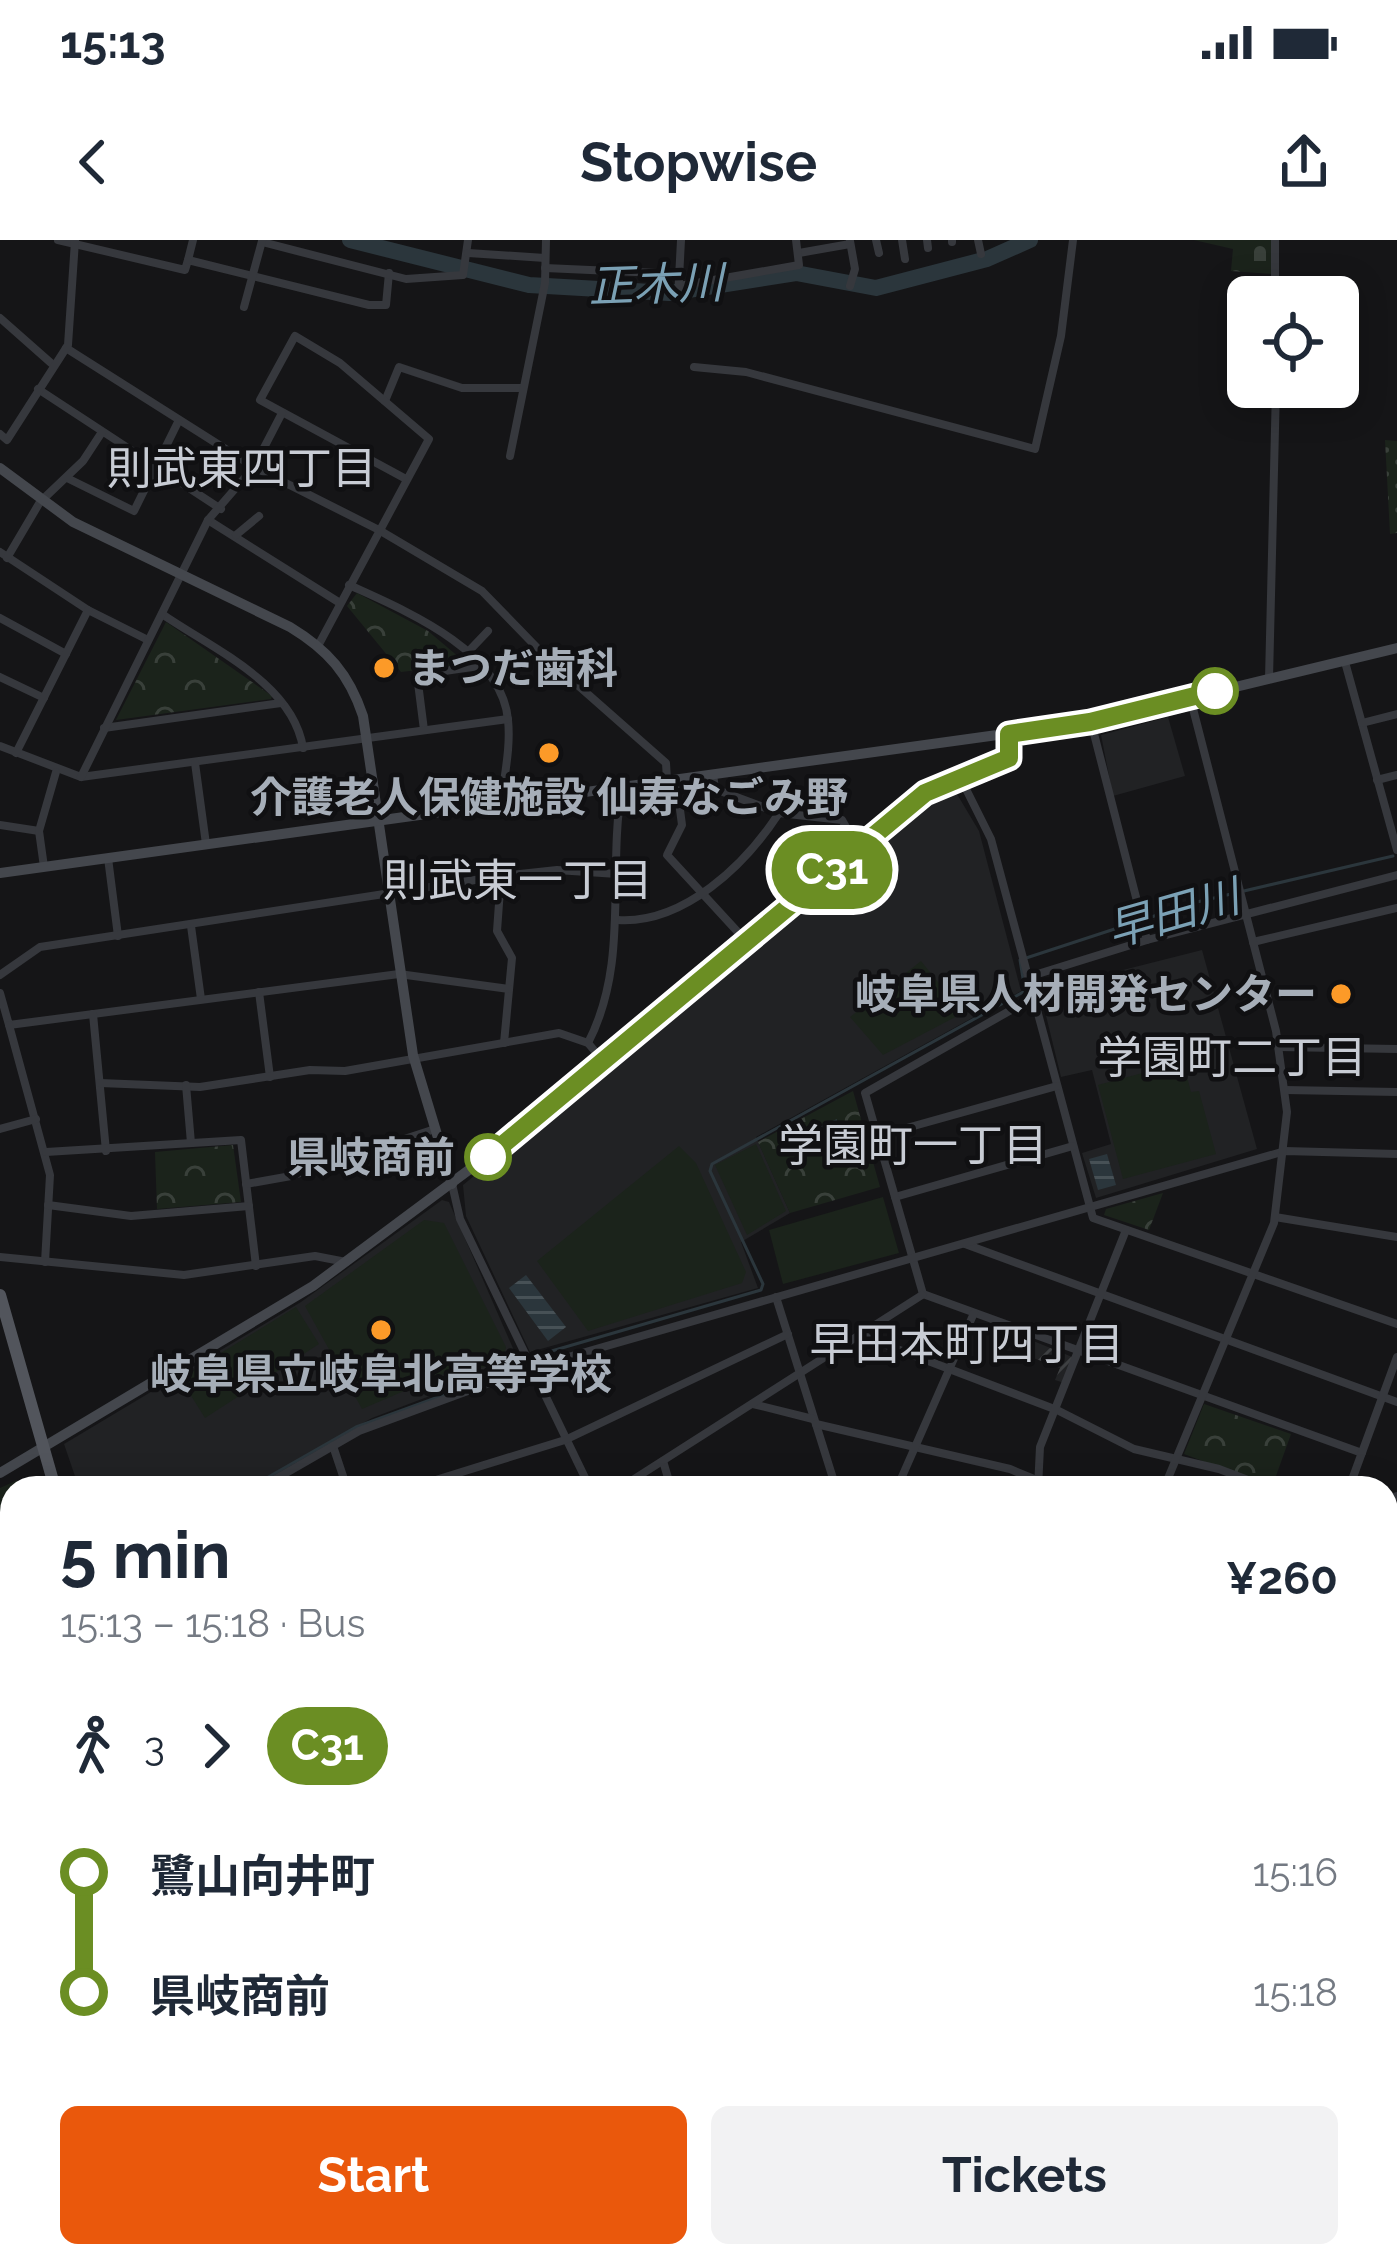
<!DOCTYPE html>
<html lang="en">
<head>
<meta charset="utf-8">
<style>
  :root { --surface:#fff; --page:#f2f2f3; --text:#1f2937; --muted:#747a83; --accent:#ea580c }
  body { margin:0; font-family:Raleway,"Noto Sans JP",sans-serif; background:var(--page); color:var(--text); height:100vh; display:flex; flex-direction:column; font-size:45px; white-space:nowrap }
  * { box-sizing:border-box; margin:0 }
  p { font-size:39px; color:var(--muted) }
  .icon { flex:none; width:66px; height:66px; fill:none; stroke:currentColor; stroke-width:2; stroke-linecap:round; stroke-linejoin:round }
  .map { position:relative; flex:1; overflow:hidden }
  .details { position:absolute; left:0px; top:1236px; width:1398px; height:792px; display:flex; flex-direction:column; background:var(--surface); border-radius:36px 36px 0 0; box-shadow:0 6px 30px #0003 }
  .details>* { flex:none }
  .badge { padding:0 24px; border-radius:39px; font-size:42px; line-height:78px }
  .controls { position:absolute; left:1227px; top:36px; display:grid; gap:24px }
  .controls a { display:grid; place-items:center; width:132px; height:132px; border-radius:18px; background:var(--surface); box-shadow:0 6px 30px #0003; font-size:60px }
  .map>.badge { position:absolute; translate:-50% -50%; box-shadow:0 0 0 6px #fff }
  .legs { display:flex; align-items:center; gap:18px; height:132px; padding:0 60px; font-size:39px }
  .legs p { margin-inline-start:auto }
  .head { display:flex; align-items:center; justify-content:space-between; height:204px; padding:0 60px }
  h1 { font-size:66px; font-weight:700; line-height:90px }
  .cta { display:flex; gap:24px; margin-top:auto; padding:24px 60px }
  .cta a { flex:1; height:138px; border-radius:18px; background:var(--accent); color:#fff; font-size:48px; font-weight:700; line-height:138px; text-align:center }
  .cta a+a { background:var(--page); color:var(--text) }
  ul { padding:0 60px; list-style:none }
  li { display:flex; align-items:center; gap:42px; height:120px; font-size:45px }
  li i { display:grid; place-items:center; width:18px; height:100%; margin:0 15px; background:currentColor }
  li i::after { content:''; width:30px; height:30px; margin:-15px; border:9px solid; border-radius:50%; background:var(--surface) }
  li p { margin-inline-start:auto }
  li:first-child i { background:linear-gradient(#0000 50%,currentColor 0) }
  li:last-child i { background:linear-gradient(currentColor 50%,#0000 0) }
  .status { display:flex; justify-content:space-between; align-items:center; height:84px; padding:0 60px; background:var(--surface); direction:ltr }
  .status svg { height:33px; fill:currentColor }
  header { display:flex; justify-content:space-between; align-items:center; height:156px; padding:0 60px; background:var(--surface); font-size:54px; font-weight:700 }
  .map>svg:first-child { display:block }
</style>
</head>
<body>
<div class="status"><b>15:13</b><svg viewBox="0 0 49 12"><path d="M0 12V9h3v3zM5 12V6h3v6zM10 12V3h3v9zM15 12V0h3v12zM26 1h20v11H26zM47 4h2v5h-2z"/></svg></div>
<header><svg class="icon" aria-label="back" viewBox="0 0 24 24"><path d="M15 5l-7 7 7 7"/></svg>Stopwise<svg class="icon" aria-label="share" viewBox="0 0 24 24"><path d="M12 15V3M7 8l5-5 5 5M5 13v7h14v-7"/></svg></header>
<div class="map">
<svg width="1397" height="2028" viewBox="0 0 1397 2028">
  <defs>
    <pattern id="industrial-furrows" width="10" height="10" patternUnits="userSpaceOnUse" patternTransform="scale(3)"><rect width="10" height="10" fill="#212224"/><path d="M-1 1l2-2M0 10L10 0M9 11l2-2" fill="none" stroke="#3e4042"/></pattern>
    <pattern id="grass-dots" width="8" height="8" patternUnits="userSpaceOnUse" patternTransform="scale(3)"><rect width="8" height="8" fill="#1b231b"/><path d="M2 2h.1M6 6h.1" fill="none" stroke="#39403a" stroke-width="1.8" stroke-linecap="round"/></pattern>
    <pattern id="forest-firs" width="22" height="20" patternUnits="userSpaceOnUse" patternTransform="scale(3)"><rect width="22" height="20" fill="#1b231b"/><path d="M5 1l3.5 6h-7zM16 11l3.5 6h-7z" fill="#39403a"/></pattern>
    <pattern id="cemetery-stones" width="16" height="16" patternUnits="userSpaceOnUse" patternTransform="scale(3)"><rect width="16" height="16" fill="#1b231b"/><path d="M2 7V4a2 2 0 0 1 4 0v3zM10 15v-3a2 2 0 0 1 4 0v3z" fill="#39403a"/></pattern>
    <pattern id="park-crowns" width="20" height="18" patternUnits="userSpaceOnUse" patternTransform="scale(3)"><rect width="20" height="18" fill="#1b231b"/><path d="M2 6a3 3 0 1 1 6 0M12 15a3 3 0 1 1 6 0" fill="none" stroke="#39403a"/></pattern>
    <pattern id="water-rules" width="6" height="5" patternUnits="userSpaceOnUse" patternTransform="scale(3)"><rect width="6" height="5" fill="#2b363c"/><path d="M0 2.5h6" fill="none" stroke="#475156"/></pattern>
  </defs>
  <rect width="100%" height="100%" fill="#151517"/>
  <g fill="#212224">
    <polygon points="1168,477 1185,536 1113,556 1101,495"/>
    <polygon points="954,549 979,591 1021,751 756,897 790,973 741,1002 758,1048 530,1112 466,976 463,945 925,566"/>
    <polygon points="1202,710 1257,909 1096,958 1082,913 1111,904 1092,830 1061,837 1040,751"/>
    <polygon points="442,960 449,962 519,1122 372,1178 247,1248 79,1248 64,1204 301,1062"/>
  </g>
  <polygon fill="url(#industrial-furrows)" points="1026,1098 1077,1119 1068,1144 1055,1140 1060,1128 1020,1113"/>
  <g fill="url(#grass-dots)">
    <polygon points="1385,200 1397,201 1397,293 1390,294"/>
    <polygon points="519,2016 574,2016 531,2028 429,2028"/>
    <polygon points="616,2016 716,2016 624,2028 566,2028"/>
    <polygon points="999,2016 1059,2016 1063,2027 931,2028"/>
  </g>
  <g fill="url(#forest-firs)">
    <polygon points="1071,2016 1108,2016 1089,2028 995,2028"/>
    <polygon points="1114,2016 1176,2016 1142,2028 1100,2028"/>
  </g>
  <polygon fill="url(#cemetery-stones)" points="1194,0 1273,0 1273,34 1231,31 1233,9"/>
  <g fill="url(#park-crowns)">
    <polygon points="357,353 428,391 467,424 401,432 347,366"/>
    <polygon points="166,382 272,456 271,459 116,480"/>
    <polygon points="853,851 880,947 790,973 758,902"/>
    <polygon points="233,905 241,962 157,969 155,912"/>
    <polygon points="1163,953 1149,990 1104,975 1106,969"/>
    <polygon points="1204,1164 1291,1194 1272,1247 1184,1214"/>
  </g>
  <g fill="#1b231b">
    <polygon points="921,721 963,773 883,815 850,777"/>
    <polygon points="1183,822 1191,852 1199,851 1216,914 1123,939 1098,845"/>
    <polygon points="756,904 786,971 747,995 715,925"/>
    <polygon points="679,906 696,923 746,1032 742,1043 588,1091 537,1021"/>
    <polygon points="883,957 899,1013 783,1044 769,990"/>
    <polygon points="424,980 444,983 506,1107 503,1120 478,1129 465,1125 362,1169 305,1066"/>
    <polygon points="296,1067 319,1104 205,1178 180,1138"/>
    <polygon points="17,1240 20,1248 12,1248 12,1378 0,1387 0,1248"/>
  </g>
  <g fill="url(#water-rules)">
    <polygon points="837,879 837,906 822,910 800,904 798,896"/>
    <polygon points="1107,914 1116,945 1098,950 1089,919"/>
    <polygon points="526,1035 566,1087 548,1101 509,1048"/>
  </g>
  <g fill="none" stroke-linecap="round" stroke-linejoin="round">
    <g stroke="#2b363c" stroke-width="3">
      <polyline points="249,1248 356,1187 523,1126 531,1117 761,1050 763,1044 710,931 712,924 1025,751 1020,720 1197,662 1393,616"/>
      <polyline points="0,1960 12,1954"/>
    </g>
    <g stroke="#2b363c" stroke-width="16">
      <polyline points="350,0 529,45 669,53 796,33 876,48 987,19 1030,0"/>
      <polyline points="0,1398 12,1389"/>
    </g>
    <g stroke="#36383d" stroke-width="8">
      <polyline points="58,0 185,30 188,20 369,65 386,65 389,33"/>
      <polyline points="876,0 879,13"/>
      <polyline points="902,0 905,19"/>
      <polyline points="927,0 928,8"/>
      <polyline points="952,0 952,2"/>
      <polyline points="978,0 981,14"/>
      <polyline points="1275,0 1275,57"/>
      <polyline points="850,1 855,29 850,46"/>
      <polyline points="262,2 406,39 463,35 468,0"/>
      <polyline points="468,13 545,18"/>
      <polyline points="799,13 850,4"/>
      <polyline points="188,20 193,0"/>
      <polyline points="545,28 680,34"/>
      <polyline points="679,46 799,25 796,0"/>
      <polyline points="678,58 681,0"/>
      <polyline points="244,67 262,1"/>
      <polyline points="0,78 51,123"/>
      <polyline points="66,108 254,227 379,290 482,351 548,419 666,523 667,540"/>
      <polyline points="694,127 746,132 1035,209 1061,96 1073,0"/>
      <polyline points="38,149 221,269"/>
      <polyline points="385,161 399,127 462,148 521,148"/>
      <polyline points="0,194 7,200 68,105 75,1"/>
      <polyline points="510,216 545,43 546,0"/>
      <polyline points="67,238 134,271 178,182"/>
      <polyline points="208,280 340,363"/>
      <polyline points="236,295 259,276"/>
      <polyline points="0,312 88,370 148,400"/>
      <polyline points="7,318 40,262 83,221 102,192"/>
      <path d="M 349,345 C 404,370 502,410 508,480 C 511,507 504,537 501,564"/>
      <path d="M 162,374 C 211,408 293,443 303,508"/>
      <polyline points="0,378 66,414"/>
      <polyline points="319,404 429,199 340,123 295,96 260,160 406,239"/>
      <polyline points="467,413 488,391"/>
      <polyline points="1345,422 1397,610"/>
      <polyline points="0,437 44,458"/>
      <polyline points="1269,439 1276,147"/>
      <polyline points="496,445 518,422"/>
      <polyline points="1091,482 1147,700 1397,635"/>
      <polyline points="1362,483 1397,474"/>
      <polyline points="104,488 281,463"/>
      <polyline points="424,490 417,435 479,426"/>
      <polyline points="0,506 81,537 508,479"/>
      <polyline points="16,513 88,370"/>
      <polyline points="195,523 206,604"/>
      <polyline points="713,534 715,549 779,573 842,580 858,608"/>
      <polyline points="81,537 208,280 254,227 282,173"/>
      <polyline points="960,537 991,599 1093,978 1397,1084"/>
      <polyline points="676,539 682,585 667,615 747,702"/>
      <polyline points="1377,540 1397,535"/>
      <polyline points="0,585 39,591"/>
      <polyline points="108,618 118,696"/>
      <polyline points="44,627 39,591 56,532"/>
      <polyline points="501,636 497,691 512,718 504,803"/>
      <path d="M 618,680 C 684,684 745,625 779,573"/>
      <polyline points="191,686 201,759"/>
      <polyline points="1253,702 1397,668"/>
      <polyline points="0,735 40,707 501,636 557,630 617,634"/>
      <polyline points="1028,737 1147,700"/>
      <polyline points="259,752 270,837"/>
      <polyline points="0,753 9,785 399,734 509,749"/>
      <polyline points="93,774 106,911"/>
      <polyline points="9,785 50,935 45,1022"/>
      <path d="M 588,803 C 630,722 607,632 622,547"/>
      <polyline points="1279,807 1397,809"/>
      <polyline points="100,843 200,847 310,830 345,831 559,793 588,803 604,822"/>
      <polyline points="186,845 191,903"/>
      <polyline points="1285,850 1397,852"/>
      <polyline points="0,889 36,879"/>
      <polyline points="878,896 1057,846"/>
      <polyline points="46,912 241,900 256,1026"/>
      <polyline points="246,944 291,936 435,889"/>
      <polyline points="452,944 460,979 590,1248"/>
      <polyline points="895,957 1073,906"/>
      <polyline points="48,965 131,976 249,966"/>
      <polyline points="1275,977 1397,997"/>
      <polyline points="965,1004 1397,1162"/>
      <polyline points="0,1017 184,1035 315,1016 346,1022"/>
      <polyline points="923,1054 1362,1213"/>
      <polyline points="923,1054 865,853 1034,757"/>
      <polyline points="776,1057 836,1248"/>
      <polyline points="860,1095 1057,1170 1134,1209 1219,1229 1269,1248"/>
      <polyline points="753,1164 813,1179"/>
      <polyline points="816,1184 1010,1229 1056,1248"/>
      <polyline points="333,1206 347,1248"/>
      <polyline points="663,1221 671,1248"/>
      <polyline points="260,1248 359,1191 530,1128 1285,911 1397,914"/>
      <polyline points="410,1248 565,1200 788,1094"/>
      <polyline points="620,1248 922,1055"/>
      <polyline points="897,1248 974,1073"/>
      <polyline points="1038,1248 1040,1207 1126,990"/>
      <polyline points="1164,1248 1274,983 1287,872 1276,791 1190,457"/>
      <polyline points="1349,1248 1397,1117"/>
      <polyline points="1386,1260 1397,1256"/>
      <polyline points="0,1404 12,1396"/>
      <polyline points="1386,1415 1397,1411"/>
      <polyline points="1386,1425 1397,1460"/>
      <polyline points="1386,1486 1397,1483"/>
      <polyline points="0,1520 12,1516"/>
      <polyline points="1386,1555 1397,1552"/>
      <polyline points="0,1600 12,1597"/>
      <polyline points="1386,1630 1397,1626"/>
      <polyline points="0,1686 12,1682"/>
      <polyline points="1386,1724 1397,1722"/>
      <polyline points="1386,1806 1397,1806"/>
      <polyline points="0,1917 12,1913"/>
      <polyline points="0,2007 12,2002"/>
      <polyline points="98,2016 103,2028"/>
      <polyline points="235,2016 238,2028"/>
      <polyline points="314,2016 318,2028"/>
      <polyline points="127,2028 156,2016"/>
      <polyline points="401,2028 497,2016"/>
      <polyline points="544,2028 590,2016"/>
    </g>
    <g stroke="#44474d" stroke-width="10">
      <path d="M 0,228 L 73,282 L 290,387 C 328,410 349,434 363,476 L 413,815 L 452,944"/>
      <polyline points="0,633 1091,482 1397,408"/>
      <polyline points="0,1233 313,1046 540,877 925,553 1009,518 1009,494"/>
      <polyline points="1386,1336 1397,1333"/>
      <polyline points="0,1798 12,1792"/>
      <polyline points="1386,1863 1397,1857"/>
      <polyline points="668,2028 761,2016"/>
    </g>
    <g stroke="#52555c" stroke-width="12">
      <polyline points="0,1055 55,1248"/>
      <polyline points="268,2016 271,2028"/>
      <polyline points="277,2016 280,2028"/>
    </g>
  </g>
  <g fill="none" stroke-linecap="round" stroke-linejoin="round">
    <g stroke="#fff" stroke-width="27">
      <polyline id="line-1" points="488,917 925,553 1009,518 1009,494 1090,482 1215,451"/>
    </g>
    <use href="#line-1" stroke="#6b8e23" stroke-width="18"/>
  </g>
  <g fill="#fc9a28" stroke="#101012" stroke-width="4.5">
    <circle cx="384" cy="428" r="12"/>
    <circle cx="549" cy="513" r="12"/>
    <circle cx="1341" cy="754" r="12"/>
    <circle cx="381" cy="1090" r="12"/>
  </g>
  <g fill="#fff" stroke="#6b8e23" stroke-width="6">
    <circle cx="1215" cy="451" r="21"/>
    <circle cx="488" cy="917" r="21"/>
  </g>
  <g text-anchor="middle" stroke-width="9" stroke-linejoin="round" paint-order="stroke">
    <g font-size="42" font-weight="bold" fill="#a6aeb8" stroke="#101012">
      <text x="408" y="443" text-anchor="start">まつだ歯科</text>
      <text x="549" y="572">介護老人保健施設 仙寿なごみ野</text>
      <text x="1317" y="769" text-anchor="end">岐阜県人材開発センター</text>
      <text x="381" y="1149">岐阜県立岐阜北高等学校</text>
    </g>
    <g font-size="42" font-weight="bold" fill="#a6aeb8" stroke="#101012" text-anchor="end">
      <text x="455" y="932">県岐商前</text>
    </g>
    <g font-size="45" font-style="italic" fill="#7ba1b5" stroke="#101012">
      <text transform="translate(656 44) rotate(-2)" y="16">正木川</text>
      <text transform="translate(1173 673) rotate(-16)" y="16">早田川</text>
    </g>
    <g font-size="45" fill="#c8ccd4" stroke="#101012">
      <text x="242" y="244">則武東四丁目</text>
      <text x="518" y="656">則武東一丁目</text>
      <text x="1232" y="833">学園町二丁目</text>
      <text x="913" y="921">学園町一丁目</text>
      <text x="967" y="1120">早田本町四丁目</text>
    </g>
  </g>
</svg>
<div class="controls">
<a><svg class="icon" aria-label="locate" viewBox="0 0 24 24"><circle cx="12" cy="12" r="6"/><path d="M12 2v4M12 18v4M2 12h4M18 12h4"/></svg></a>
</div>
<b class="badge" style="left:832px;top:630px;background:#6b8e23;color:#fff">C31</b>
<section class="details">
<div class="head"><div><h1>5 min</h1><p>15:13 – 15:18 · Bus</p></div><b>¥260</b></div>
<div class="legs"><svg class="icon" aria-label="walk" viewBox="0 0 24 24"><circle cx="13" cy="4" r="2"/><path d="M13 8l-2 6 4 7M11 14l-3 7M7 12l3-4h3l4 4"/></svg>3<svg class="icon" aria-label="forward" viewBox="0 0 24 24"><path d="M9 5l7 7-7 7"/></svg><b class="badge" style="background:#6b8e23;color:#fff">C31</b></div>
<ul>
<li><i style="color:#6b8e23"></i><b>鷺山向井町</b><p>15:16</p></li>
<li><i style="color:#6b8e23"></i><b>県岐商前</b><p>15:18</p></li>
</ul>
<div class="cta"><a>Start</a><a>Tickets</a></div>
</section>
</div>
</body>
</html>
